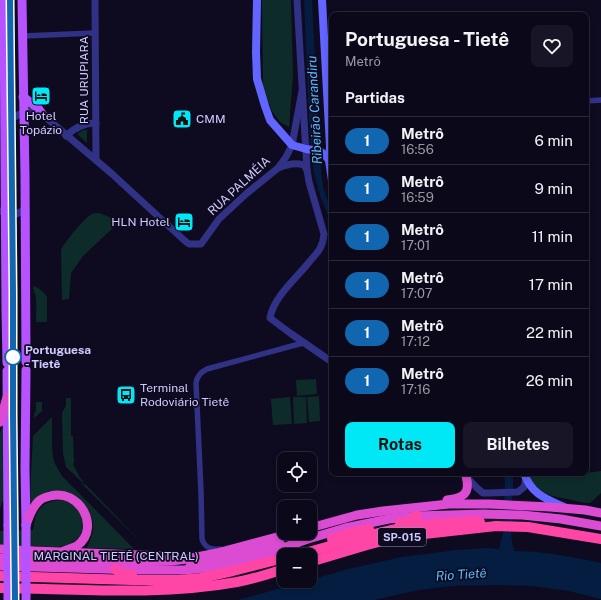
<!DOCTYPE html>
<html lang="pt">
<head>
<meta charset="utf-8">
<style>
  :root { --surface:#0a0819; --page:#181626; --text:#f1f3f6; --muted:#999aa2; --line:#2a2938; --accent:#00e8f6 }
  body { margin:0; font-family:"Public Sans",sans-serif; background:var(--page); color:var(--text); height:100vh; display:flex; flex-direction:column; font-size:15px; white-space:nowrap }
  * { box-sizing:border-box; margin:0 }
  p { font-size:13px; color:var(--muted) }
  .icon { flex:none; width:22px; height:22px; fill:none; stroke:currentColor; stroke-width:2; stroke-linecap:round; stroke-linejoin:round }
  .map { position:relative; flex:1; overflow:hidden }
  .drawer { position:absolute; left:329px; top:12px; width:260px; height:464px; display:flex; flex-direction:column; background:var(--surface); border-radius:8px; box-shadow:0 2px 6px #0003,0 0 0 1px var(--line) }
  .drawer>* { flex:none }
  .badge { padding:0 8px; border-radius:13px; font-size:14px; line-height:26px }
  .fabs { position:absolute; left:277px; top:452px; display:grid; gap:8px }
  .fabs a { display:grid; place-items:center; width:40px; height:40px; border-radius:8px; background:var(--surface); box-shadow:0 2px 6px #0003,0 0 0 1px var(--line); font-size:20px }
  .map>.badge { position:absolute; translate:-50% -50%; box-shadow:0 0 0 2px #fff }
  h2 { padding:0 16px; font-size:15px; line-height:36px }
  .round { display:grid; place-items:center; flex:none; width:42px; height:42px; border-radius:8px; background:var(--page) }
  .summary { display:flex; align-items:center; justify-content:space-between; height:68px; padding:0 16px }
  h1 { font-size:19px; font-weight:700; line-height:30px }
  .action { display:flex; gap:8px; margin-top:auto; padding:8px 16px }
  .action a { flex:1; height:46px; border-radius:8px; background:var(--accent); color:#111; font-size:16px; font-weight:700; line-height:46px; text-align:center }
  .action a+a { background:var(--page); color:var(--text) }
  ul { padding:0; list-style:none }
  li { display:flex; align-items:center; gap:12px; height:48px; padding:0 16px; border-top:1px solid var(--line) }
  li div { flex:1 }
  li b { display:block; font-size:15px }
  li em { font-style:normal }
  li .badge { min-width:44px; font-weight:700; text-align:center }
  .map>svg:first-child { display:block }
</style>
</head>
<body>
<div class="map">
<svg width="601" height="600" viewBox="0 0 601 600">
  <rect width="100%" height="100%" fill="#0e0b21"/>
  <g fill="#0d2c29">
    <polygon points="262,0 291,0 293,76 289,127 280,122 272,111 263,89"/>
    <polygon points="83,130 87,130 87,143 77,134"/>
    <path d="M 99,213 L 112,218 L 119,222 L 83,256 L 71,273 L 69,299 L 62,300 L 61,250 C 65,242 84,218 92,214 C 94,213 97,213 99,213 Z"/>
    <path d="M 34,286 C 39,288 45,293 47,297 L 47,322 L 36,322 C 36,311 38,298 33,288 Z"/>
    <polygon points="316,379 317,394 297,396 296,380"/>
    <polygon points="319,396 320,421 309,422 307,397"/>
    <polygon points="290,397 292,424 273,425 271,399"/>
    <polygon points="293,397 306,397 307,423 294,424"/>
    <polygon points="66,398 71,398 71,436 73,436 74,462 73,464 79,476 84,483 82,482 66,467 63,453 62,413 66,406"/>
    <polygon points="36,402 42,402 42,411 34,418 34,415 36,410"/>
    <path d="M 52,417 L 52,446 L 53,458 L 55,464 L 62,476 L 134,549 L 87,548 C 89,542 92,537 93,531 C 95,508 75,488 52,491 C 43,492 37,498 30,503 L 31,474 L 33,436 Z"/>
    <polygon points="2,428 3,428 4,500 2,502 0,509 0,433"/>
    <path d="M 601,471 L 601,493 L 590,503 C 583,503 576,501 568,499 C 549,496 537,493 527,474 L 586,473 Z"/>
    <polygon points="81,483 86,485 145,546"/>
    <path d="M 61,500 C 87,504 93,538 64,546 C 57,548 48,547 40,546 C 27,546 13,545 0,545 L 0,531 L 33,530 C 36,511 39,502 61,500 Z"/>
  </g>
  <g fill="#041d41">
    <polygon points="304,0 312,0 320,161 323,187 332,212 332,226 320,195 314,172 310,138"/>
    <path d="M 504,473 L 513,473 C 514,499 507,525 514,551 C 543,551 572,557 601,563 L 601,599 L 569,591 L 532,586 L 498,585 L 451,586 L 418,590 L 374,600 L 238,600 L 306,581 L 310,581 L 310,580 L 348,569 L 402,557 L 457,550 L 488,548 L 499,549 L 503,534 L 505,484 Z"/>
  </g>
  <g fill="none" stroke-linecap="round" stroke-linejoin="round">
    <g stroke="#313285" stroke-width="5.5">
      <polyline points="23,36 95,33"/>
      <polyline points="586,101 601,100"/>
      <path d="M 220,549 C 211,550 205,548 202,539 L 201,492 L 196,383 C 197,376 201,372 207,369 L 303,343"/>
    </g>
    <g stroke="#313285" stroke-width="7">
      <polyline points="95,0 96,160"/>
      <path d="M 297,0 L 307,170 L 309,182 L 324,234 C 323,247 318,252 310,261 C 297,278 274,296 270,318 L 290,333 L 332,362"/>
      <path d="M 4,123 C 12,118 24,110 33,112 C 36,112 40,114 43,115 L 111,173 L 185,241 L 189,244 L 201,244 L 219,219 L 246,194 L 278,168 L 286,157 L 292,145 L 302,91"/>
      <path d="M 66,136 C 75,127 84,123 96,123"/>
      <path d="M 278,168 C 287,165 294,162 304,165 L 307,170"/>
      <path d="M 0,211 C 13,215 13,216 25,210"/>
      <polyline points="465,475 477,488 483,493 489,493 518,492 524,487 526,479"/>
    </g>
    <g stroke="#6265ff" stroke-width="8">
      <polyline points="257,0 256,52 257,79 265,106 270,120 292,145 306,149 320,151 325,155 329,160"/>
      <polyline points="322,0 330,146 329,160 332,181"/>
      <path d="M 524,473 C 531,494 546,499 564,507"/>
    </g>
    <g stroke="#b752ff" stroke-width="9">
      <polyline points="4,0 6,312 7,363"/>
      <polyline points="22,0 25,175 26,362"/>
      <polyline points="23,97 38,108 43,115"/>
      <polyline points="7,371 8,525"/>
      <polyline points="26,525 25,469 26,370"/>
    </g>
    <g stroke="#db4cd3" stroke-width="9">
      <polyline points="0,422 7,397"/>
      <path d="M 447,500 C 463,498 471,494 466,476"/>
      <path d="M 26,525 C 29,517 32,507 39,501 C 42,498 46,497 50,496 C 79,488 101,527 78,545 C 74,548 68,549 64,551"/>
      <polyline points="310,528 357,515 383,511 449,504 490,504 550,507 585,510 601,513"/>
      <polyline points="0,549 34,551 166,556"/>
      <polyline points="0,558 136,562 171,561 187,559 217,553 292,533"/>
      <polyline points="0,566 140,570 184,570 205,568 224,566 266,554 305,540 345,528 389,519 417,516 483,514 522,515 561,519 601,526"/>
      <polyline points="190,566 192,564 252,551 280,543"/>
    </g>
    <g stroke="#ff46a7" stroke-width="10">
      <polyline points="400,523 408,522 417,516"/>
      <polyline points="332,539 351,533 369,529"/>
      <path d="M 297,555 C 334,546 370,533 407,527 C 430,523 454,523 477,521 L 480,522"/>
      <polyline points="310,562 367,545 394,538 424,534 496,526 528,527 601,539"/>
      <polyline points="115,569 123,574 132,574"/>
      <polyline points="0,576 132,580 179,580 201,578 233,571 284,558"/>
      <path d="M 0,588 C 79,589 159,596 237,582 C 253,579 269,574 284,569"/>
    </g>
    <g stroke="#00e8f6" stroke-width="3">
      <polyline id="rail" points="10,0 13,292 13,415 15,600"/>
    </g>
    <use href="#rail" stroke="#0e0b21" stroke-width="1.5" stroke-dasharray="4.5" stroke-linecap="butt"/>
    <g stroke="#b752ff" stroke-width="9">
      <polyline points="8,525 8,600"/>
      <polyline points="26,525 26,600"/>
    </g>
  </g>
  <g fill="none" stroke-linecap="round" stroke-linejoin="round">
    <g stroke="#fff" stroke-width="9">
      <polyline id="line" points="10,0 13,292 13,415 15,600"/>
    </g>
    <use href="#line" stroke="#1266af" stroke-width="6"/>
  </g>
  <defs>
    <g id="hotel-square" transform="scale(1)"><rect x="-9" y="-9" width="18" height="18" rx="4" fill="#00e8f6" stroke="#0e0b21"/><path d="M-6-4.5h1.5V1H6V5H4.5V3h-9V5H-6ZM-4 0a1.8 1.8 0 1 1 3.6 0ZM.5 0V-2.5h3Q6-2.5 6 0Z" fill="#111"/></g>
    <g id="civic-square" transform="scale(1)"><rect x="-9" y="-9" width="18" height="18" rx="4" fill="#00e8f6" stroke="#0e0b21"/><path d="M-.6-6.5H3V-4.5H.6V-3L4-1V1h2V6H-6V1h2V-1L-.6-3ZM-1.2 2.5V6h2.4V2.5Z" fill="#111"/></g>
    <g id="bus-square" transform="scale(1)"><rect x="-9" y="-9" width="18" height="18" rx="4" fill="#00e8f6" stroke="#0e0b21"/><path d="M-5-6H5V4H4V6H2V4H-2V6H-4V4H-5ZM-3.5-4V0h7V-4ZM-3.5 1.2v1.5H-2V1.2ZM2 1.2v1.5H3.5V1.2Z" fill="#111"/></g>
  </defs>
  <g fill-rule="evenodd">
    <use href="#hotel-square" x="41" y="96"/>
    <use href="#civic-square" x="182" y="119"/>
    <use href="#hotel-square" x="184" y="222"/>
    <use href="#bus-square" x="126" y="395"/>
  </g>
  <circle fill="#fff" stroke="#1266af" stroke-width="2" cx="13" cy="357" r="8"/>
  <g text-anchor="middle" stroke-width="3.5" stroke-linejoin="round" paint-order="stroke">
    <rect fill="#0e0b21" stroke="#9591bc" stroke-width="1" x="378" y="528" width="48" height="18" rx="3"/>
    <g font-size="11" font-weight="bold" fill="#cfcbff">
      <text x="402" y="541">SP-015</text>
    </g>
    <g font-size="12" fill="#cfcbff" stroke="#0e0b21">
      <text transform="translate(84 80) rotate(-90)" y="4">RUA URUPIARA</text>
      <text transform="translate(239 186) rotate(-43)" y="4">RUA PALMÉIA</text>
      <text x="116" y="560">MARGINAL TIETÊ (CENTRAL)</text>
    </g>
    <g font-size="12" fill="#cfcbff" stroke="#0e0b21" text-anchor="start">
      <text x="41" y="120" text-anchor="middle">Hotel<tspan x="41" dy="14">Topázio</tspan></text>
      <text x="196" y="123">CMM</text>
      <text x="170" y="226" text-anchor="end">HLN Hotel</text>
      <text x="140" y="392">Terminal<tspan x="140" dy="14">Rodoviário Tietê</tspan></text>
    </g>
    <g font-size="12" font-weight="bold" fill="#cfcbff" stroke="#0e0b21" text-anchor="start">
      <text x="25" y="354">Portuguesa<tspan x="25" dy="14">- Tietê</tspan></text>
    </g>
    <g font-size="13" font-style="italic" fill="#59baff" stroke="#0e0b21">
      <text transform="translate(314 110) rotate(-93)" y="5">Ribeirão Carandiru</text>
      <text transform="translate(461 574) rotate(-4)" y="5">Rio Tietê</text>
    </g>
  </g>
</svg>
<div class="fabs">
<a><svg class="icon" aria-label="locate" viewBox="0 0 24 24"><circle cx="12" cy="12" r="6"/><path d="M12 2v4M12 18v4M2 12h4M18 12h4"/></svg></a>
<a>+</a>
<a>−</a>
</div>
<section class="drawer">
<div class="summary"><div><h1>Portuguesa - Tietê</h1><p>Metrô</p></div><a class="round"><svg class="icon" aria-label="heart" viewBox="0 0 24 24"><path d="M12 20l-8-8c-3-5 5-10 8-4 3-6 11-1 8 4z"/></svg></a></div>
<h2>Partidas</h2>
<ul>
<li><span class="badge" style="background:#1266af;color:#fff">1</span><div><b>Metrô</b><p>16:56</p></div><em>6 min</em></li>
<li><span class="badge" style="background:#1266af;color:#fff">1</span><div><b>Metrô</b><p>16:59</p></div><em>9 min</em></li>
<li><span class="badge" style="background:#1266af;color:#fff">1</span><div><b>Metrô</b><p>17:01</p></div><em>11 min</em></li>
<li><span class="badge" style="background:#1266af;color:#fff">1</span><div><b>Metrô</b><p>17:07</p></div><em>17 min</em></li>
<li><span class="badge" style="background:#1266af;color:#fff">1</span><div><b>Metrô</b><p>17:12</p></div><em>22 min</em></li>
<li><span class="badge" style="background:#1266af;color:#fff">1</span><div><b>Metrô</b><p>17:16</p></div><em>26 min</em></li>
</ul>
<div class="action"><a>Rotas</a><a>Bilhetes</a></div>
</section>
</div>
</body>
</html>
